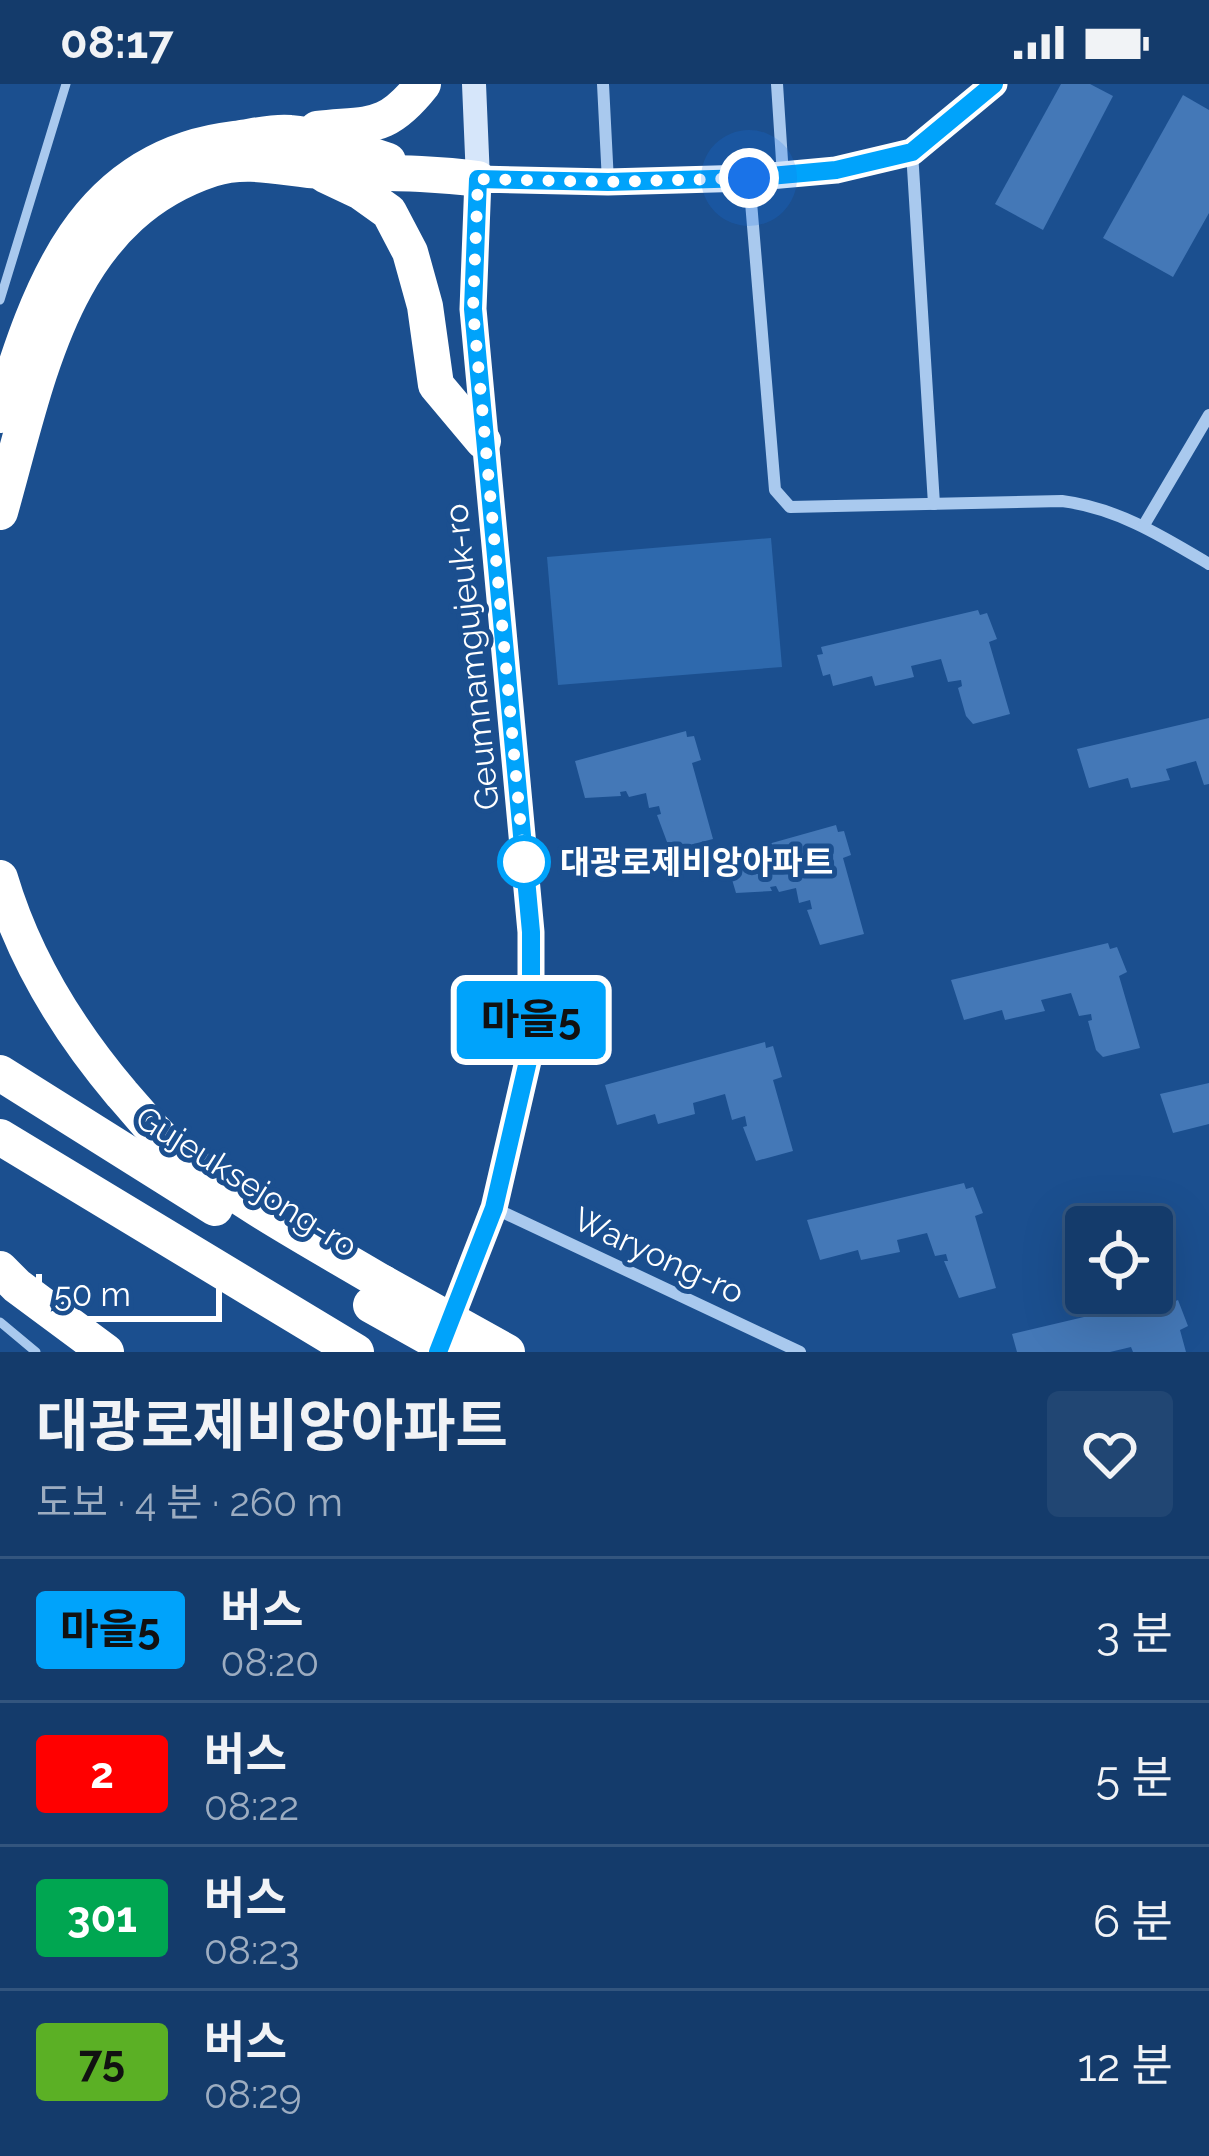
<!DOCTYPE html>
<html lang="ko">
<head>
<meta charset="utf-8">
<style>
  :root { --surface:#143b6b; --page:#214673; --text:#f1f3f6; --muted:#9dadc1; --line:#33557e }
  body { margin:0; font-family:Raleway,"Noto Sans KR",sans-serif; background:var(--page); color:var(--text); height:100vh; display:flex; flex-direction:column; font-size:45px; white-space:nowrap }
  * { box-sizing:border-box; margin:0 }
  p { font-size:39px; color:var(--muted) }
  .icon { flex:none; width:66px; height:66px; fill:none; stroke:currentColor; stroke-width:2; stroke-linecap:round; stroke-linejoin:round }
  .map { position:relative; height:1268px; overflow:hidden }
  .panel { display:flex; flex-direction:column; background:var(--surface); flex:1 }
  .panel>* { flex:none }
  .badge { padding:0 24px; border-radius:9px; font-size:42px; line-height:78px }
  .tools { position:absolute; left:1065px; top:1122px; display:grid; gap:24px }
  .tools a { display:grid; place-items:center; width:108px; height:108px; border-radius:12px; background:var(--surface); box-shadow:0 12px 48px #0002,0 0 0 3px var(--line); font-size:60px }
  .scale { position:absolute; left:36px; bottom:30px; width:186px; box-sizing:border-box; padding-left:12px; border:6px solid #fff; border-top:0; font-size:33px; line-height:42px; white-space:nowrap; color:#fff; -webkit-text-stroke:9px #1b4f8f; paint-order:stroke }
  .you { position:absolute; width:60px; height:60px; margin:-30px; border:9px solid #fff; border-radius:50%; background:#1a73e8; box-shadow:0 0 0 18px #1a73e833 }
  .map>.badge { position:absolute; translate:-50% -50%; box-shadow:0 0 0 6px #fff }
  .round { display:grid; place-items:center; flex:none; width:126px; height:126px; border-radius:12px; background:var(--page) }
  .headline { display:flex; align-items:center; justify-content:space-between; height:204px; padding:0 36px }
  h1 { font-size:57px; font-weight:700; line-height:90px }
  ul { padding:0; list-style:none }
  li { display:flex; align-items:center; gap:36px; height:144px; padding:0 36px; border-top:3px solid var(--line) }
  li div { flex:1 }
  li b { display:block; font-size:45px }
  li em { font-style:normal }
  li .badge { min-width:132px; font-weight:700; text-align:center }
  .status { display:flex; justify-content:space-between; align-items:center; height:84px; padding:0 60px; background:var(--surface); direction:ltr }
  .status svg { height:33px; fill:currentColor }
  .map>svg:first-child { display:block }
</style>
</head>
<body>
<div class="status"><b>08:17</b><svg viewBox="0 0 49 12"><path d="M0 12V9h3v3zM5 12V6h3v6zM10 12V3h3v9zM15 12V0h3v12zM26 1h20v11H26zM47 4h2v5h-2z"/></svg></div>
<div class="map">
<svg width="1209" height="1268" viewBox="0 0 1209 1268">
  <rect width="100%" height="100%" fill="#1b4f8f"/>
  <polygon fill="#2e69ad" points="771,454 782,583 558,601 547,473"/>
  <g fill="#4478b7">
    <polygon points="1061,0 1090,0 1113,12 1043,146 995,120"/>
    <polygon points="1183,11 1209,26 1209,129 1173,193 1103,154"/>
    <polygon points="978,526 980,531 987,529 997,555 989,558 1010,630 973,640 966,632 958,604 962,602 961,596 948,598 941,575 911,582 914,593 875,602 872,592 833,602 830,590 823,592 817,571 823,570 821,563"/>
    <polygon points="1209,634 1209,700 1204,701 1196,677 1166,685 1170,696 1131,704 1128,694 1089,704 1077,665"/>
    <polygon points="686,647 687,653 694,652 701,676 692,679 713,755 670,766 657,731 661,730 659,722 649,724 646,709 629,713 626,707 620,708 621,712 585,714 575,677"/>
    <polygon points="836,741 838,748 844,747 851,771 843,774 864,850 820,861 807,826 812,825 810,816 799,819 796,804 779,808 776,802 770,803 772,807 736,809 725,772"/>
    <polygon points="1108,859 1110,865 1117,863 1127,888 1119,892 1140,964 1103,973 1096,966 1088,937 1092,936 1091,930 1079,932 1071,909 1041,916 1045,927 1005,936 1002,926 964,936 951,896"/>
    <polygon points="765,958 766,964 773,962 782,993 773,996 793,1067 756,1077 743,1043 747,1042 745,1032 732,1036 725,1010 693,1019 695,1030 658,1040 655,1030 617,1041 605,1001"/>
    <polygon points="1209,999 1209,1040 1173,1049 1160,1010"/>
    <polygon points="964,1099 966,1105 973,1103 983,1129 975,1132 996,1204 959,1214 944,1177 948,1177 946,1170 935,1172 927,1149 897,1156 900,1168 861,1176 858,1166 820,1176 807,1136"/>
    <polygon points="1169,1213 1171,1219 1178,1216 1188,1242 1180,1246 1186,1268 1133,1268 1131,1263 1110,1268 1017,1268 1012,1250"/>
  </g>
  <g fill="none" stroke-linecap="round" stroke-linejoin="round">
    <g stroke="#a9c9ee" stroke-width="9">
      <polyline points="0,216 66,0"/>
      <polyline points="0,1238 36,1268"/>
    </g>
    <g stroke="#a9c9ee" stroke-width="12">
      <polyline points="603,0 608,98"/>
      <polyline points="777,0 783,92"/>
      <polyline points="912,68 934,420"/>
      <path d="M 749,94 L 775,406 L 790,423 L 1062,417 C 1117,424 1162,452 1209,480"/>
      <path d="M 483,95 C 611,98 786,109 908,69 C 936,60 972,20 994,0"/>
      <polyline points="1144,441 1209,331"/>
      <polyline points="494,1124 800,1268"/>
    </g>
    <polyline stroke="#d6e6fa" stroke-width="24" points="446,1249 494,1124 531,964 531,848 473,225 478,95 474,0"/>
    <g stroke="#fff" stroke-width="36">
      <path d="M 317,45 C 371,39 386,47 423,0"/>
      <polyline points="325,91 361,108 389,128 410,168 425,222 436,301 483,357"/>
      <path d="M 0,331 C 40,203 82,73 235,55 C 252,53 273,47 290,49 C 323,51 357,67 388,77"/>
      <path d="M 0,428 C 38,295 63,134 212,85 C 248,73 286,85 322,87 C 375,89 425,88 478,95"/>
      <path d="M 0,794 C 24,875 67,945 122,1010 C 140,1030 158,1054 179,1070 C 243,1120 314,1158 383,1199"/>
      <polyline points="0,989 215,1124"/>
      <polyline points="0,1053 356,1268"/>
      <polyline points="0,1185 17,1202 106,1268"/>
    </g>
    <g stroke="#fff" stroke-width="36">
      <polyline points="383,1199 507,1268"/>
      <polyline points="371,1221 455,1268"/>
    </g>
  </g>
  <g fill="none" stroke-linecap="round" stroke-linejoin="round">
    <g stroke="#fff" stroke-width="27">
      <polyline id="line" points="438,1268 494,1124 531,964 531,848 473,225 478,95 608,98 749,94 836,86 912,68 994,0"/>
    </g>
    <use href="#line" stroke="#00a3fb" stroke-width="18"/>
    <polyline stroke="#fff" stroke-width="12" stroke-dasharray="0 21.6" points="524,778 473,225 478,95 608,98 749,94"/>
  </g>
  <circle fill="#fff" stroke="#00a3fb" stroke-width="6" cx="524" cy="778" r="24"/>
  <g text-anchor="middle" stroke-width="10" stroke-linejoin="round" paint-order="stroke">
    <g font-size="33" fill="#fff" stroke="#1b4f8f">
      <text transform="translate(471 573) rotate(-96)" y="12">Geumnamgujeuk-ro</text>
      <text transform="translate(247 1097) rotate(32)" y="12">Gujeuksejong-ro</text>
      <text transform="translate(659 1171) rotate(25)" y="12">Waryong-ro</text>
    </g>
    <g font-size="33" font-weight="bold" fill="#fff" stroke="#1b4f8f" text-anchor="start">
      <text x="560" y="790">대광로제비앙아파트</text>
    </g>
  </g>
</svg>
<div class="tools">
<a><svg class="icon" aria-label="locate" viewBox="0 0 24 24"><circle cx="12" cy="12" r="6"/><path d="M12 2v4M12 18v4M2 12h4M18 12h4"/></svg></a>
</div>
<div class="scale">50 m</div>
<div class="you" style="left:749px;top:94px"></div>
<b class="badge" style="left:531px;top:936px;background:#00a3fb;color:#111">마을5</b>
</div>
<section class="panel">
<div class="headline"><div><h1>대광로제비앙아파트</h1><p>도보 · 4 분 · 260 m</p></div><a class="round"><svg class="icon" aria-label="heart" viewBox="0 0 24 24"><path d="M12 20l-8-8c-3-5 5-10 8-4 3-6 11-1 8 4z"/></svg></a></div>
<ul>
<li><span class="badge" style="background:#00a3fb;color:#111">마을5</span><div><b>버스</b><p>08:20</p></div><em>3 분</em></li>
<li><span class="badge" style="background:#f00;color:#fff">2</span><div><b>버스</b><p>08:22</p></div><em>5 분</em></li>
<li><span class="badge" style="background:#00a651;color:#fff">301</span><div><b>버스</b><p>08:23</p></div><em>6 분</em></li>
<li><span class="badge" style="background:#5bb025;color:#111">75</span><div><b>버스</b><p>08:29</p></div><em>12 분</em></li>
</ul>
</section>
</body>
</html>
